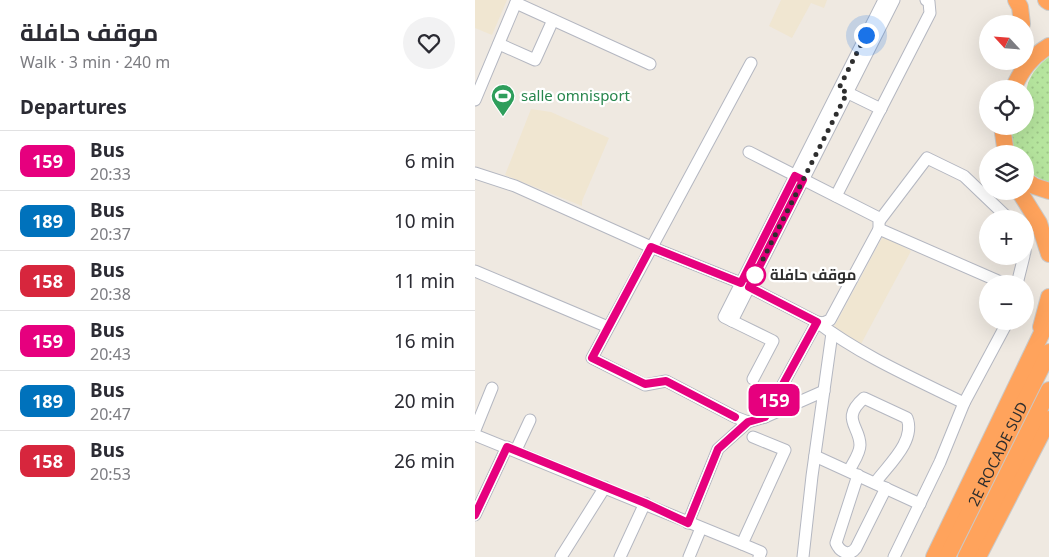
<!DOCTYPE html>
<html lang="en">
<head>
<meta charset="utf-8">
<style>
  :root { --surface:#fff; --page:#f2f2f3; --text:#2b2b33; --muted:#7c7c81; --line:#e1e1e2 }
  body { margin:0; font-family:"Noto Sans",Cairo,sans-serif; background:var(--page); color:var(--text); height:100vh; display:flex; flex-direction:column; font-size:19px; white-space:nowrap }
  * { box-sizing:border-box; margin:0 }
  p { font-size:16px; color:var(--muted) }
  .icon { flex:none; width:28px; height:28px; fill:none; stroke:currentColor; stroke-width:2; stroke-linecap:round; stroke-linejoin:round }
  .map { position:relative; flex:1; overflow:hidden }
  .drawer { display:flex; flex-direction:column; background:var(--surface); width:475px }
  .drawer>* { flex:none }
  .badge { padding:0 10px; border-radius:8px; font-size:18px; line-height:32px }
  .needle { width:32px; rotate:296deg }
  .controls { position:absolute; left:504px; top:15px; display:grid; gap:10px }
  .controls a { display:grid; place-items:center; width:55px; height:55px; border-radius:50%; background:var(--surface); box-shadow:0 5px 20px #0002; font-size:25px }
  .you { position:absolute; width:25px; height:25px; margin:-12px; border:4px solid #fff; border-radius:50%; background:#1a73e8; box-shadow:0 0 0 8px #1a73e833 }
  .map>.badge { position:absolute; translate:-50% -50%; box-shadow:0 0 0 2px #fff }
  h2 { padding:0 20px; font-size:19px; line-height:45px }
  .round { display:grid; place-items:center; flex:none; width:52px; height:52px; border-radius:26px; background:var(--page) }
  .summary { display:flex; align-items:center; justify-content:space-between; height:85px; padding:0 20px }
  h1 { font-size:24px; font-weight:700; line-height:38px }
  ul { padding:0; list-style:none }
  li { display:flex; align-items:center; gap:15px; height:60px; padding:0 20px; border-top:1px solid var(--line) }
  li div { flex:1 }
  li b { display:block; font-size:19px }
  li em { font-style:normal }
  li .badge { min-width:55px; font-weight:700; text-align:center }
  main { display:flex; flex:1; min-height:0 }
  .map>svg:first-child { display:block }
</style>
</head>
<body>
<main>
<section class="drawer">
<div class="summary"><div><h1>موقف حافلة</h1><p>Walk · 3 min · 240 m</p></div><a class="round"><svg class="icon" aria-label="heart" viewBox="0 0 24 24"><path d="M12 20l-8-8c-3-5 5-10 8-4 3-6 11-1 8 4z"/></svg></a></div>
<h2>Departures</h2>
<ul>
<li><span class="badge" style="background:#e6007e;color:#fff">159</span><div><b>Bus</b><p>20:33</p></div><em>6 min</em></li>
<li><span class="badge" style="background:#0072bc;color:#fff">189</span><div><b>Bus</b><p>20:37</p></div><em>10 min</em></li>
<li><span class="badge" style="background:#d7263d;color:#fff">158</span><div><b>Bus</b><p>20:38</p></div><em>11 min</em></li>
<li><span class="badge" style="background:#e6007e;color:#fff">159</span><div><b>Bus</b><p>20:43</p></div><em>16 min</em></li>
<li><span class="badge" style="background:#0072bc;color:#fff">189</span><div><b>Bus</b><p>20:47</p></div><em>20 min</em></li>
<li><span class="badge" style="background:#d7263d;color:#fff">158</span><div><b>Bus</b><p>20:53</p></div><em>26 min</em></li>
</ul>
</section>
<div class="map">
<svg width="574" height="557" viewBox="0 0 574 557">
  <defs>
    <pattern id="grass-dots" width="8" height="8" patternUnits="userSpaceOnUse" patternTransform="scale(1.25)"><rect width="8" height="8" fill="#b6e59e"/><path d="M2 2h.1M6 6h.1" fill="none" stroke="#9dc588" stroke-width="1.8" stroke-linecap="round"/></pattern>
  </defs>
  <rect width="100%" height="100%" fill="#efe9e1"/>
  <g fill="#f0e6d1">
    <polygon points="0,0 32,0 17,35 0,28"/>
    <polygon points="306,0 352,0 349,8 336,3 317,38 294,26"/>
    <polygon points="56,109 76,112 134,138 107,201 107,206 30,175"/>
    <polygon points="408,236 436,251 386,344 358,329"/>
  </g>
  <path fill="url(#grass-dots)" d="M 574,57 L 574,184 L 550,170 L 550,154 L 540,154 L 536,138 L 537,126 L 550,126 C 550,96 547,77 574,57 Z"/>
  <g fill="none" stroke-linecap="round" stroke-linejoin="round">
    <g stroke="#b4b7c1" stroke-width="13">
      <g id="minor">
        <polyline points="41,3 175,64"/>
        <polyline points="24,44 60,60 78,20"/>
        <polyline points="367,90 406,109"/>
        <polyline points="0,100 42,0"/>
        <polyline points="0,173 40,186 176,247 266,283 342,322 348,323 355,320 404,229 404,218 274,152"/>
        <polyline points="361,196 455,13 454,2 451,0"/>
        <polyline points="405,220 452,158 489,176 534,219"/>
        <polyline points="404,229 530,284"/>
        <polyline points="550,245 550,252"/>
        <polyline points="0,271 133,327"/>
        <polyline points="542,284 549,256"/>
        <polyline points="257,321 419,0"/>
        <polyline points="278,379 298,341 249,317 409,0"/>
        <polyline points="290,417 349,391"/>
        <polyline points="273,422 260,417 191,381 170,385 117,358 276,63"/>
        <polyline points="0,430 17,388"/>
        <polyline points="0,435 267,544 310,450 278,437"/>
        <polyline points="41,450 55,420"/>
        <polyline points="340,456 445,504"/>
        <path d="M 374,471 C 377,464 385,454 385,445 C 385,426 365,419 389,398 L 432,418 C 441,441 413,465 400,483"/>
        <path d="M 383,475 L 361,543 C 365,552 374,557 381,548 L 411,488"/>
        <polyline points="0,515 32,447"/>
        <path d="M 213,523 L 243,449 L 273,422 L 290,417 L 342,322 C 387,356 438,378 489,403"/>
        <polyline points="267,544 286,552 284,557"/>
        <polyline points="86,557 130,487"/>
        <polyline points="145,557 170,503"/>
        <polyline points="214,557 226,528"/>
        <polyline points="328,557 337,476 357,333"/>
        <polyline points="419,557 465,462 489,403 533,321"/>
      </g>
    </g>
    <g stroke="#c9c9c9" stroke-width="18">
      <g id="highway">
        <polyline points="541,0 545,7 547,24"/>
        <polyline points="571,0 574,2"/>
        <path d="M 538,89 C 547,69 556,57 574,46"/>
        <polyline points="527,126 531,154"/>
        <polyline points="550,180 559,186 574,191"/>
        <polyline points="544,191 564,223 574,254"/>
        <polyline points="566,327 574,297"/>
        <polyline points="504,555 574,419"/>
        <polyline points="459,557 574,318"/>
        <path id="s1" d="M 472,557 L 574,352"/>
        <polyline points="491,557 574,390"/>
      </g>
    </g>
    <use href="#minor" stroke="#fff" stroke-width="11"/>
    <use href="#highway" stroke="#ffa35c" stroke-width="16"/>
  </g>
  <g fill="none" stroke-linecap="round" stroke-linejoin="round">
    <g stroke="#fff" stroke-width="11">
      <polyline id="line" points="0,515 32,447 170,503 213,523 243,449 273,422 290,417 342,322 274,287 328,180 320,176 266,283 176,247 117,358 170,384 191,381 260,417"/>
    </g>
    <use href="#line" stroke="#e6007e" stroke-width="8"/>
    <polyline stroke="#2e2e2e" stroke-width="5" stroke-dasharray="0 9" points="280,275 372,93 364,88 391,35"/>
  </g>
  <defs>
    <g id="stadium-pin" transform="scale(1.25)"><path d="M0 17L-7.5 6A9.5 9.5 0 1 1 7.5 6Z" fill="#2e9e5b" stroke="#fff"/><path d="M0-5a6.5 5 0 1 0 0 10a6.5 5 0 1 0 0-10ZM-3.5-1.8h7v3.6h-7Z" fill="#fff"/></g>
  </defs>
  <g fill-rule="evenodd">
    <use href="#stadium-pin" x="28" y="96"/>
  </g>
  <circle fill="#fff" stroke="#e6007e" stroke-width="2.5" cx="280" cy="275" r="10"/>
  <g text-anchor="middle" stroke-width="4.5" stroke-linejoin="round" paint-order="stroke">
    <g font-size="15" fill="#27864d" stroke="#fff" text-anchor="start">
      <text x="46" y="101">salle omnisport</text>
    </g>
    <g font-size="15" font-weight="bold" fill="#2e2e2e" stroke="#fff" text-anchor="start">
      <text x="295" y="280">موقف حافلة</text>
    </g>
    <g font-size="15" fill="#2e2e2e" stroke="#fff">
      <text dy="5" stroke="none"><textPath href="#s1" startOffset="115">2E ROCADE SUD</textPath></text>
    </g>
  </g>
</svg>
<div class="controls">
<a><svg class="needle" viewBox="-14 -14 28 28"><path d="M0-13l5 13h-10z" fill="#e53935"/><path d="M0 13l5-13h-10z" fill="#7c7c81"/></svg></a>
<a><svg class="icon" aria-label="locate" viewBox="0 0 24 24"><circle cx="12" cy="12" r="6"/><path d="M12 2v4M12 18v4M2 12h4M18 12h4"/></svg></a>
<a><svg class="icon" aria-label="layers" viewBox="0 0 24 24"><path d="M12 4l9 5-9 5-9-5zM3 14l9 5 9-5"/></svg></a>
<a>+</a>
<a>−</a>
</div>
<div class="you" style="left:391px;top:35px"></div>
<b class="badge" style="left:299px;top:400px;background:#e6007e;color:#fff">159</b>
</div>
</main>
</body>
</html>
